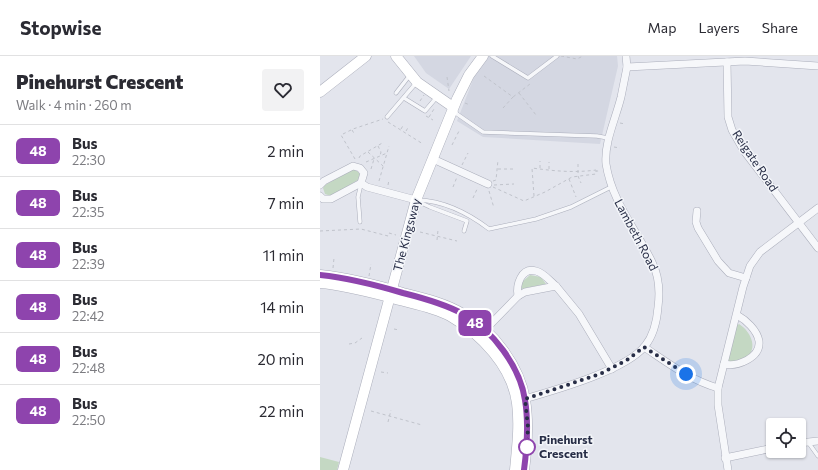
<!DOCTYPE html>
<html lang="en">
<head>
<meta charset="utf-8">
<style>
  :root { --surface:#fff; --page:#f2f2f3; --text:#2b2b33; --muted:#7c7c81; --line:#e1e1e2 }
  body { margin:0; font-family:Commissioner,sans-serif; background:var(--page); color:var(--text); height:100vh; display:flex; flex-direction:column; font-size:15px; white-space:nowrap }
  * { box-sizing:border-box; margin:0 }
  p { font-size:13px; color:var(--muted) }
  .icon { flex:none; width:22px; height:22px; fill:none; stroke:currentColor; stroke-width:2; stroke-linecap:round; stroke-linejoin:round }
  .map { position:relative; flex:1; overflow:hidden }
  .panel { display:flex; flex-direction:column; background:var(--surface); width:320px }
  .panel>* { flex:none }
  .badge { padding:0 8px; border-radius:6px; font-size:14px; line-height:26px }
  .tools { position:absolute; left:446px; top:362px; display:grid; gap:8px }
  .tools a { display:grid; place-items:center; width:40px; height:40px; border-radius:4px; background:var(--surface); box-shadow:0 1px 3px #0004; font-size:20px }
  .you { position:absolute; width:20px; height:20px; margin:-10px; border:3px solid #fff; border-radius:50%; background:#1a73e8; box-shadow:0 0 0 6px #1a73e833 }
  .map>.badge { position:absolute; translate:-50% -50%; box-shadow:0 0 0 2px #fff }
  .round { display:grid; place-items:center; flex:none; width:42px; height:42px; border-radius:4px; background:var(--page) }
  .head { display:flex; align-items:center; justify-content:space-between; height:68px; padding:0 16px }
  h1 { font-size:19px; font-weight:800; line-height:30px }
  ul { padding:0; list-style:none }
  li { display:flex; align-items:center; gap:12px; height:52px; padding:0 16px; border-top:1px solid var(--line) }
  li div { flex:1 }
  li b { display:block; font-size:15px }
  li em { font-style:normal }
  li .badge { min-width:44px; font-weight:700; text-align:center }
  header { display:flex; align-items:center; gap:24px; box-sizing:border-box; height:56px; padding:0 20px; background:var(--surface); border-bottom:1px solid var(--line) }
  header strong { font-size:19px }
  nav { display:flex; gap:22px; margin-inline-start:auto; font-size:14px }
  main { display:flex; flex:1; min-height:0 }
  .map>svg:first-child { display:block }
</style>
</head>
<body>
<header>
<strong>Stopwise</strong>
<nav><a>Map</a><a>Layers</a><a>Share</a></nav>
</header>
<main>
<section class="panel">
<div class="head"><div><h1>Pinehurst Crescent</h1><p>Walk · 4 min · 260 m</p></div><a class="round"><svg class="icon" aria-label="heart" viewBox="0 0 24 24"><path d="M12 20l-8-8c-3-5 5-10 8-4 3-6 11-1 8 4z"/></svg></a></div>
<ul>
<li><span class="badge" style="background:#8e44ad;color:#fff">48</span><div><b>Bus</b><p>22:30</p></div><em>2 min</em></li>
<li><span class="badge" style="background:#8e44ad;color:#fff">48</span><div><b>Bus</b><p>22:35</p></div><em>7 min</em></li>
<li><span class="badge" style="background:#8e44ad;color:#fff">48</span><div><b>Bus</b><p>22:39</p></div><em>11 min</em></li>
<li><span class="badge" style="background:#8e44ad;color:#fff">48</span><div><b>Bus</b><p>22:42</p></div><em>14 min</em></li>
<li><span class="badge" style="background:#8e44ad;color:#fff">48</span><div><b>Bus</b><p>22:48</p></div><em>20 min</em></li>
<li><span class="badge" style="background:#8e44ad;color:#fff">48</span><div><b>Bus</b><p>22:50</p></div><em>22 min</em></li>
</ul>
</section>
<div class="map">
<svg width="498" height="414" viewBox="0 0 498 414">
  <rect width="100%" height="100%" fill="#e3e5ed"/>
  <g fill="#d4d7e2">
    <polygon points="94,0 151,0 129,33 106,17"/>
    <polygon points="168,0 297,0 298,10 280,88 163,81 137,65 156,16"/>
  </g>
  <g fill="#c4d8c3">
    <polygon points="35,113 40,118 38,124 11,140 5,138 3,132 5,129 31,114"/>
    <polygon points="210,219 221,221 226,228 201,233 202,226"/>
    <path d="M 419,268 C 432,276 440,296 422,304 C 418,306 411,306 406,307 L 416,270 Z"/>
    <polygon points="0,401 19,406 17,414 0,414"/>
  </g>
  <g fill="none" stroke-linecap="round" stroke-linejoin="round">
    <g stroke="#abaebb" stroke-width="4.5">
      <g id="lane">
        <polyline points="172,0 208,22 237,0"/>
        <polyline points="76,37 90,19"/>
        <polyline points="84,42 105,55 116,42"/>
        <polyline points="135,54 137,58 163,76 277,80 288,82"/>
        <polyline points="67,61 96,27"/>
        <path d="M 98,144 C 124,145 148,157 169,173 L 216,163 L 251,151 L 291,131"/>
        <polyline points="97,145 110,151 147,165 144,175"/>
        <polyline points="40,166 38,141 41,128"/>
        <polyline points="488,386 498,400"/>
      </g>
    </g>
    <g stroke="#abaebb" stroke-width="8">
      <g id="street">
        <polyline points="407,6 408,61 412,74 424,95 498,192"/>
        <polyline points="307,11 425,5 498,10"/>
        <polyline points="113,103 168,128"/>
        <polyline points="41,127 47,131 96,144"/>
        <polyline points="0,129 4,125 33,110 40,112 44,117 41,127 11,143 3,143 0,140"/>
        <polyline points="377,155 376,166 378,172 398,205 409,217 426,222"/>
        <path d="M 198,240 C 196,229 201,211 216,215 C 224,217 230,225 236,230"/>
        <polyline points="162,277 198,240 205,236 236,230 259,258 292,313"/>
        <path d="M 324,291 C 348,307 370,324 398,332"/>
        <path d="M 404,308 C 417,311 441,302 439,285 C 437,274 426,264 417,259"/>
        <path d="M 201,344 C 232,335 305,315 325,290 C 333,280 337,264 338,251 C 340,236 339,220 332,206 C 316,173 292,146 286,108 C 284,86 296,62 301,41 C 303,31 305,21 307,11 L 306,0"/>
        <polyline points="479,387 498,385"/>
        <polyline points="405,402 453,392"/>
        <polyline points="408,414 398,349 398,332 423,231 430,210 440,196 498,152"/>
      </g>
    </g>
    <g stroke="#abaebb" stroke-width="11">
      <g id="secondary">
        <polyline points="76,0 97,26 133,51"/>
        <polyline points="0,36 46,0"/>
        <path d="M 0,219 C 28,222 56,229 83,237 C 103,242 125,247 143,258 C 173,274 200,311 205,344 C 209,368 207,391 204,414"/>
        <path d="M 0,227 C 24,229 46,235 69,241 C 88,247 112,250 130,260 C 161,278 192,310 197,347 C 200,369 197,392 195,414"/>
        <polyline points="23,414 96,144 137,43 149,19 163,0"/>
      </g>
    </g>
    <g stroke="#c0c3cb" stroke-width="1" stroke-dasharray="3 3" stroke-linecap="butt">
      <polyline points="241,0 257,3 263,0"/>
      <polyline points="164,20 193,41 210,28 209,26"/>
      <polyline points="127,21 129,35"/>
      <polyline points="199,37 216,59"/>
      <polyline points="100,45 104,39"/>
      <polyline points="145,47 150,49"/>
      <polyline points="183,52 193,41"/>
      <polyline points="106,60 113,64"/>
      <polyline points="109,61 114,53"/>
      <polyline points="68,66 103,88"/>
      <polyline points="300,67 305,68"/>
      <polyline points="81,73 84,68"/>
      <polyline points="32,74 35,79"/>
      <polyline points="86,75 89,70"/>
      <polyline points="132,89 140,73"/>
      <polyline points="58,90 61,96 60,100"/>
      <polyline points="294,91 300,92"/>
      <polyline points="48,96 63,110"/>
      <polyline points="39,102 40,100 64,86"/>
      <polyline points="35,103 21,79 33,73 63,63"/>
      <polyline points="46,106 67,97"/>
      <polyline points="258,108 258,120 261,127"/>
      <polyline points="142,109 148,97"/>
      <polyline points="220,112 220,105"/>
      <polyline points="51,113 54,103"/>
      <polyline points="178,113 194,113 194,111"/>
      <polyline points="229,113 229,106"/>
      <polyline points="249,123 256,141"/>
      <polyline points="59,125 69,90"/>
      <polyline points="173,125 176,124 178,104"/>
      <polyline points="68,129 69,124"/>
      <polyline points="174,129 194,128"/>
      <polyline points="133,131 137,121"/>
      <polyline points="173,131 204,145 225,136 252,121 276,118 276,115 281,115"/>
      <polyline points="169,135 174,152"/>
      <path d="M 214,140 L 212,112 C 234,115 254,117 276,114 L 276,115"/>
      <polyline points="153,142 158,131"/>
      <polyline points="0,175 41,173 68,180 69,177 76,179"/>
      <polyline points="100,176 137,185"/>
      <polyline points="117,184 118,174"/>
      <polyline points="13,212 14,202"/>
      <polyline points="49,220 51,208"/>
      <polyline points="74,273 79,274"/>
      <polyline points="29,288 35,287 42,282"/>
      <polyline points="61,316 68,317"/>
      <polyline points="51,355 102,369"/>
      <polyline points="68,366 71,354"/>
    </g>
    <use href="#lane" stroke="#f6f7fa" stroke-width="3.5"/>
    <use href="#street" stroke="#f6f7fa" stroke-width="7"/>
    <use href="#secondary" stroke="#fff" stroke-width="10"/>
  </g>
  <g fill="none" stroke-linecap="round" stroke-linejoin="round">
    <g stroke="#fff" stroke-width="9">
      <path id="line" d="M 0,219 C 28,222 56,229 83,237 C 103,242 125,248 143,258 C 173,274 200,311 205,344 C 209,368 207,391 204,414"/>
    </g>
    <use href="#line" stroke="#8e44ad" stroke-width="6"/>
    <polyline stroke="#282e47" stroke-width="4" stroke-dasharray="0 7.2" points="207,391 208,371 205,343 280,318 307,304 324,291 366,318"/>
  </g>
  <circle fill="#fff" stroke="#8e44ad" stroke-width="2" cx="207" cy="391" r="8"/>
  <g text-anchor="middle" stroke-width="3" stroke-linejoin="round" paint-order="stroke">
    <g font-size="12" fill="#282e47" stroke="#f3f5f9">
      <text transform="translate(435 105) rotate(56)" y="4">Reigate Road</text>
      <text transform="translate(87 179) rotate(-75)" y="4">The Kingsway</text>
      <text transform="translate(316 179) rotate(62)" y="4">Lambeth Road</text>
    </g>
    <g font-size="12" font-weight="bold" fill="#282e47" stroke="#f3f5f9" text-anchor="start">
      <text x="219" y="388">Pinehurst<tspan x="219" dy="14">Crescent</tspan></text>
    </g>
  </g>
</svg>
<div class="tools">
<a><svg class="icon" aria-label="locate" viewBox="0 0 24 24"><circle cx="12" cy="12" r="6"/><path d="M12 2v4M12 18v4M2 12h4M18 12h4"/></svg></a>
</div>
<div class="you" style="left:366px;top:318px"></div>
<b class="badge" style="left:155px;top:267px;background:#8e44ad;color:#fff">48</b>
</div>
</main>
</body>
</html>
